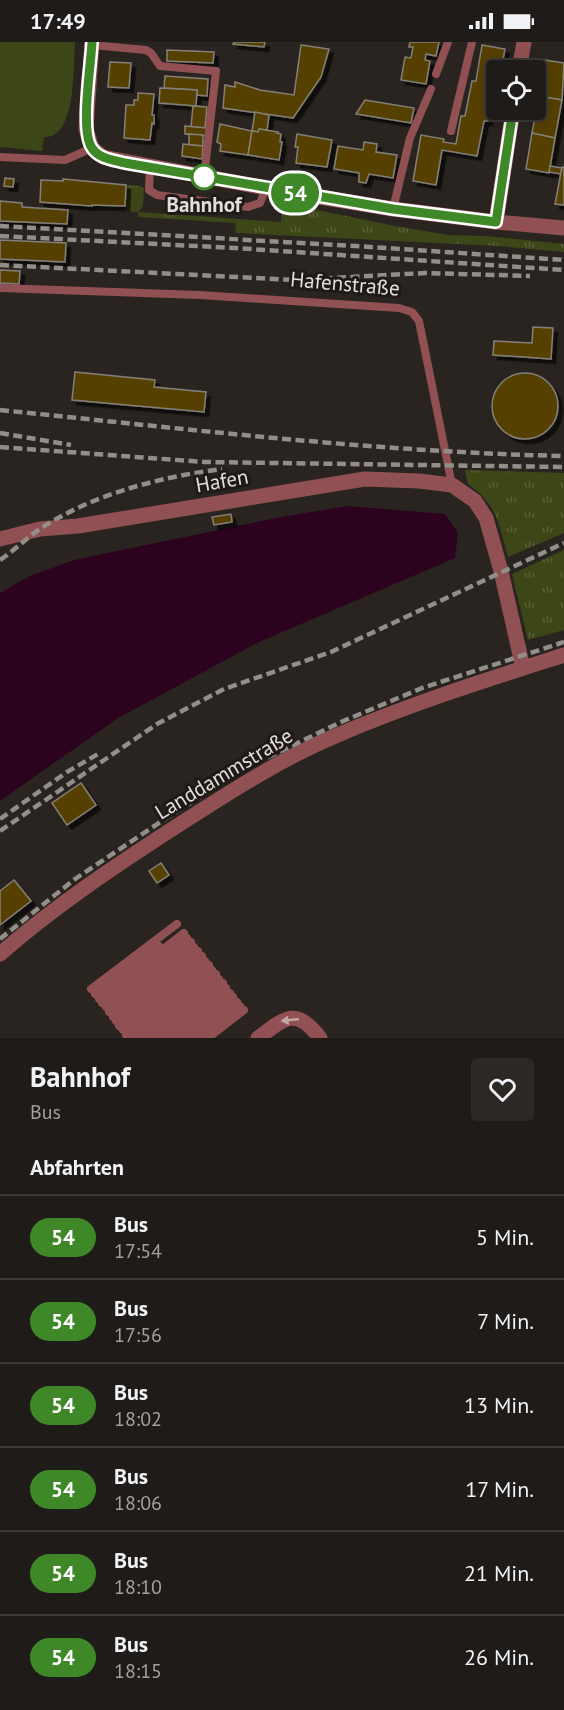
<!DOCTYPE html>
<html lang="de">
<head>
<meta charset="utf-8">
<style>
  :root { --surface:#1f1b18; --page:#2c2825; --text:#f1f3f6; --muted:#a1a1a2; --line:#3c3937 }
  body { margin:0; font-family:"PT Sans",sans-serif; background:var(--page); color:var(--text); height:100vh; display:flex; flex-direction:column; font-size:22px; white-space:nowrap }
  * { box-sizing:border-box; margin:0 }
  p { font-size:20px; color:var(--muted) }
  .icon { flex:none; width:33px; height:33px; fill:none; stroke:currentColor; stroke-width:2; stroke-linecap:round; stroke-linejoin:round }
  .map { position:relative; height:996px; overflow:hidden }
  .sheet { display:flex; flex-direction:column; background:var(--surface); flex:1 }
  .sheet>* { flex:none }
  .badge { padding:0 12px; border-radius:20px; font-size:21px; line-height:39px }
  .controls { position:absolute; left:486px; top:18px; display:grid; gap:12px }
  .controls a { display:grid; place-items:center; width:60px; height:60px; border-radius:6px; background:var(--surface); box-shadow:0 3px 15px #0003,0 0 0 2px var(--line); font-size:30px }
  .map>.badge { position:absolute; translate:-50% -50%; box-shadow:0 0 0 3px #fff }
  h2 { padding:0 30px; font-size:22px; line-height:54px }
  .round { display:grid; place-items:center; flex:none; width:63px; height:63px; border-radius:6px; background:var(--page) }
  .summary { display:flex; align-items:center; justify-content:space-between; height:102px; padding:0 30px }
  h1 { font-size:28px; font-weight:700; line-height:45px }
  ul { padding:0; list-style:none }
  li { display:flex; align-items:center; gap:18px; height:84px; padding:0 30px; border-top:2px solid var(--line) }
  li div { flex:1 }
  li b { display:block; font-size:22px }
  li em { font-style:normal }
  li .badge { min-width:66px; font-weight:700; text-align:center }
  .status { display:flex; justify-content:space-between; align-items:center; height:42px; padding:0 30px; background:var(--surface); direction:ltr }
  .status svg { height:16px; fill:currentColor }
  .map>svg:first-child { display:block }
</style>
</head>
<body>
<div class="status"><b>17:49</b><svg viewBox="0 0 49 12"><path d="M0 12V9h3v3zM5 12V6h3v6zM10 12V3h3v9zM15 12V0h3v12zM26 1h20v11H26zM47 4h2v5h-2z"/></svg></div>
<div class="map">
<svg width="564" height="996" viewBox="0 0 564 996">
  <defs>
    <pattern id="grass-tufts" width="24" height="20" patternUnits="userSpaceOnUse" patternTransform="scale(1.5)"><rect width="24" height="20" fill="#3d4616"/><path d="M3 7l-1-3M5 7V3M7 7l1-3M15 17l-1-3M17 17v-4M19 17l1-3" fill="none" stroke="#596037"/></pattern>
    <filter id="shadow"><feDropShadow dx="4.5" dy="4.5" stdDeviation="0" flood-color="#0009"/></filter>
  </defs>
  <rect width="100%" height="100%" fill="#292420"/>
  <g fill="url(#grass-tufts)">
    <polygon points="126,143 141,144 144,146 143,164 138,170 125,169"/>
    <polygon points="283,161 395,184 448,193 486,194 564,202 564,210 498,204 235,191 236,181 138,175 139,170 281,180"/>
    <path d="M 465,428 L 564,431 L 564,491 L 508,515 C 499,482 497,462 468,442 Z"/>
    <polygon points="564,508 564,588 528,598 512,532"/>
  </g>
  <path fill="#3d4616" d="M 0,0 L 75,0 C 73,23 77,97 44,95 L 42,109 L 0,105 Z"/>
  <polygon fill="#2c021e" points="347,464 445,472 458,491 455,516 259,600 118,676 0,759 0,551 30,534 74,518 281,475"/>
  <g fill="#564002" stroke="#848079" stroke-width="1.5" filter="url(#shadow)">
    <polygon points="234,0 265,0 264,5 233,2"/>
    <polygon points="410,0 439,0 436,14 426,12 425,18 430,19 426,42 401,38 405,15 411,16 413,5 409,5"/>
    <polygon points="301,3 329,7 321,35 293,76 223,66 225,43 235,45 235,40 260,48 294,53"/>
    <polygon points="482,3 505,7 501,28 496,28 496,43 494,43 488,79 484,79 477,114 442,108 436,143 413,139 421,93 444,97 443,100 456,102 461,74 465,74 472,39 476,39"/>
    <polygon points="167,8 214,10 213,21 167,19"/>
    <polygon points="545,18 564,21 562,58 539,54"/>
    <polygon points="110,20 131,21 129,46 108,45"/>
    <polygon points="165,34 208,37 207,54 197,53 197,48 164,46"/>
    <polygon points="160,46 197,48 196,64 159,61"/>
    <polygon points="138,51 154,52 152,73 154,73 154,82 152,81 150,98 124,96 126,63 134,63 134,58 138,58"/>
    <polygon points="539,54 562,58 555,96 532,91"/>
    <polygon points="365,58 414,66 411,81 356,72"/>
    <polygon points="193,64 207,65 205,86 191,85"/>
    <polygon points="255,70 269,73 267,88 259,87 258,90 252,89"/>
    <polygon points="220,82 252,89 248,113 220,109 221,102 217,100"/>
    <polygon points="185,84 207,86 206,94 185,92"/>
    <polygon points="259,87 278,90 277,91 281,92 280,100 282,100 279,118 248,113 252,89 258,90"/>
    <polygon points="532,91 555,96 549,131 526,127"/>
    <polygon points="189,92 203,93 203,104 189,103"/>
    <polygon points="297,92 332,98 327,125 296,121 298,105 295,105"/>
    <polygon points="364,100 377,102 376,110 397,113 393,136 369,132 366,141 359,140 359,131 334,127 338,104 363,108"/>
    <polygon points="183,102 203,104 202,117 182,114"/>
    <polygon points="550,124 562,126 561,132 549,130"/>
    <polygon points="562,125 564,125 564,163 555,162"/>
    <polygon points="5,136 14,137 13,145 4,144"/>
    <polygon points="63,137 126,143 125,164 92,163 92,164 40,160 41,138 63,139"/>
    <polygon points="0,159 22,161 22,165 68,168 67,182 0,179"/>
    <polygon points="0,198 66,201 65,220 0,217"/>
    <polygon points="0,228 20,229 19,242 0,241"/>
    <polygon points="533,285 553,286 551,317 493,313 494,299 532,301"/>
    <polygon points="75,330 155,338 154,345 206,350 204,370 72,358"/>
    <circle cx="525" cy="364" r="33"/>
    <polygon points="231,472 232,480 214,483 212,475"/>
    <polygon points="81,741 96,763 67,783 52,761"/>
    <polygon points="161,821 169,833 157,841 149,829"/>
    <polygon points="14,838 31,859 0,883 0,849"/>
  </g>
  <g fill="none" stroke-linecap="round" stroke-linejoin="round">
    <g stroke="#915154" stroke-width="8">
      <polyline points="92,3 146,8 151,11 160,24 216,29 204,135"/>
      <polyline points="436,32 448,0"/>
      <polyline points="451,89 472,0"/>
      <polyline points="0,115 65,118 92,106"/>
      <polyline points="150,125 149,148 157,153 248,165 260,161 266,146"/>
      <polyline points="393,167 410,96 431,47"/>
      <polyline points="0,246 200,253 399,266 412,270 419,279 452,443"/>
      <polyline points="91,947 177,882"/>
      <polyline points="95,952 159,904"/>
      <polyline points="99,957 184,891"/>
      <polyline points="102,961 187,896"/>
      <polyline points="106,965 191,900"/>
      <polyline points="109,970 194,905"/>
      <polyline points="113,975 198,909"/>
      <polyline points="116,979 202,914"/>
      <polyline points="119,984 205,919"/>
      <polyline points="123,988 209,923"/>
      <polyline points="126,993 212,928"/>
      <polyline points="132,996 216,932"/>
      <polyline points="141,996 219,937"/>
      <polyline points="151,996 223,941"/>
      <polyline points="161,996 226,946"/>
      <polyline points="170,996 230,951"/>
      <polyline points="179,996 233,955"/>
      <polyline points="189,996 237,960"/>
      <polyline points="199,996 240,964"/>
      <polyline points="208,996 244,968"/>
    </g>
    <g stroke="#915154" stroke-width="15">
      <polyline points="92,0 86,87 92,106 103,115 276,148 393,167 496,180 564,186"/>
      <polyline points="519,28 524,0"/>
      <polyline points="496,180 513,68"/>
      <polyline points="0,497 40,487 78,484 365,437 419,439 452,443 475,459 486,476 501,529 523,626"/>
      <path d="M 0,912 C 56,863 118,822 180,782 C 230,750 279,718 333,695 C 409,662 486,638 564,613"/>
      <path d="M 258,996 C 285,976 296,964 320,996"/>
    </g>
    <g stroke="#928e8a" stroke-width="4.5" stroke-dasharray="9 4.5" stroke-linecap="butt">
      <polyline points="0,184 356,204 564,218"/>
      <polyline points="0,194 235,206 564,228"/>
      <polyline points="0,223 295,238 425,231 530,234"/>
      <path d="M 0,368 C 188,387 375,410 564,414"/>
      <polyline points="0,391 71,403"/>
      <polyline points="0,405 204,420 564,425"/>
      <path d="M 0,518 C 14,509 26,496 40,487 C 93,452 160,435 222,427"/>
      <polyline points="0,777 67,730 98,712"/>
      <polyline points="0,789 157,682 224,647 331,610 564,501"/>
      <polyline points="0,897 75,837 168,775 250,724 341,680 422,646 564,600"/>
    </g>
  </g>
  <defs><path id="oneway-solid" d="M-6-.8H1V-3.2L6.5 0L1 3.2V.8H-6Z" transform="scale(1.5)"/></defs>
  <use fill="#c2a6a5" href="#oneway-solid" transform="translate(290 978) rotate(174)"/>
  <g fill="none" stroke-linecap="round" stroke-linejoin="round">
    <g stroke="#fff" stroke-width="14">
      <path id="line" d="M 92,0 C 91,23 80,89 92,106 C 99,117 114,118 125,121 L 393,167 L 496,180 L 513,68"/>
    </g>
    <use href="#line" stroke="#3f8827" stroke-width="9"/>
  </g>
  <circle fill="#fff" stroke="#3f8827" stroke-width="3" cx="204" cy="135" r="12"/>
  <g text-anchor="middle" stroke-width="6" stroke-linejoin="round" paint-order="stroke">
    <g font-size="21" font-weight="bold" fill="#e2dedb" stroke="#201a17">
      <text x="204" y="170">Bahnhof</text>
    </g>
    <g font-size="21" fill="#e2dedb" stroke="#201a17">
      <text transform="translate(345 242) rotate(5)" y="7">Hafenstraße</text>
      <text transform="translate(222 439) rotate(-10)" y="7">Hafen</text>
      <text transform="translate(224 732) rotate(-31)" y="7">Landdammstraße</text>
    </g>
  </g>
</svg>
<div class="controls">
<a><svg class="icon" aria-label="locate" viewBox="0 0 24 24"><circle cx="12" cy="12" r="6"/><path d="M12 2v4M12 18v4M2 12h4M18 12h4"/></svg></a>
</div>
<b class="badge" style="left:295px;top:151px;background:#3f8827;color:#fff">54</b>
</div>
<section class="sheet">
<div class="summary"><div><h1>Bahnhof</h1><p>Bus</p></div><a class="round"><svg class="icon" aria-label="heart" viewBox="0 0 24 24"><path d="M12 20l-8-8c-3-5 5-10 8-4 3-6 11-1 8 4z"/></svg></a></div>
<h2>Abfahrten</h2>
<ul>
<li><span class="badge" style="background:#3f8827;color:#fff">54</span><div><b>Bus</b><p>17:54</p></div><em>5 Min.</em></li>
<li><span class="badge" style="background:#3f8827;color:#fff">54</span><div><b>Bus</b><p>17:56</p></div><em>7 Min.</em></li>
<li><span class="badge" style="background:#3f8827;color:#fff">54</span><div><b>Bus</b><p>18:02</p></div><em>13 Min.</em></li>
<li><span class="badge" style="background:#3f8827;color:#fff">54</span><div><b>Bus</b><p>18:06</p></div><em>17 Min.</em></li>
<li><span class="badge" style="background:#3f8827;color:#fff">54</span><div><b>Bus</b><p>18:10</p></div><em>21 Min.</em></li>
<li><span class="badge" style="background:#3f8827;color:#fff">54</span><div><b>Bus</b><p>18:15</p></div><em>26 Min.</em></li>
</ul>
</section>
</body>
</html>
